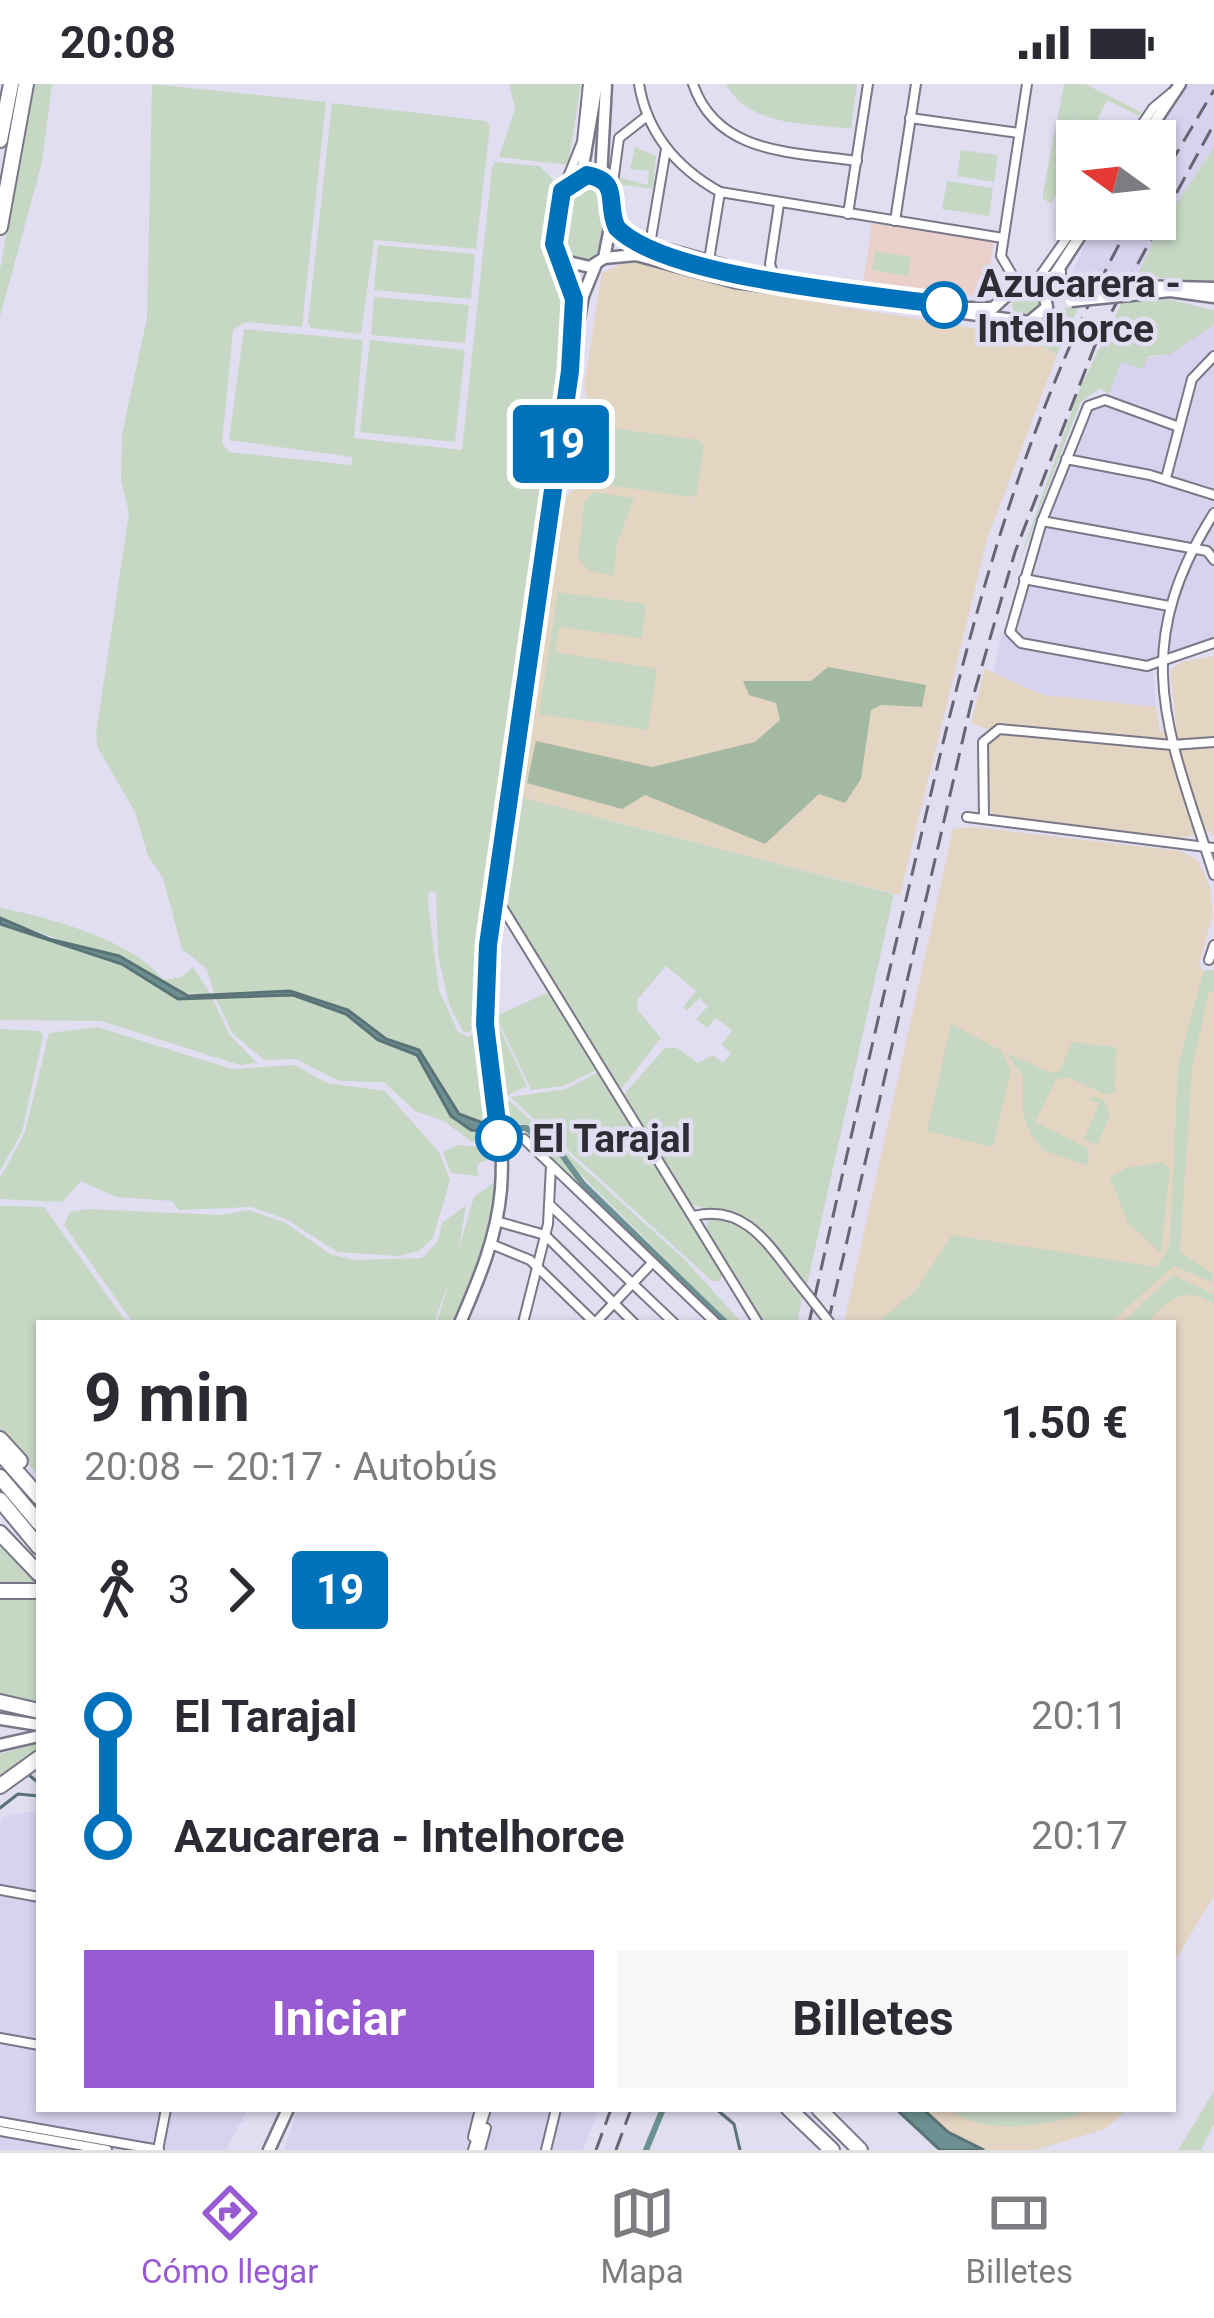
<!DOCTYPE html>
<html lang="es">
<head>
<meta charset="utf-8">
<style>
  :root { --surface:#fff; --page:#f7f7f7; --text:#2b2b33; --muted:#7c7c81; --line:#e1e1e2; --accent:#985bd3 }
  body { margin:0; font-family:Roboto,sans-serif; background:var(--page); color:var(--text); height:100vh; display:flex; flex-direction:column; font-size:45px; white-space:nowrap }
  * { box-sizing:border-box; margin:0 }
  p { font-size:39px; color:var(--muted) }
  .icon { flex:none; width:66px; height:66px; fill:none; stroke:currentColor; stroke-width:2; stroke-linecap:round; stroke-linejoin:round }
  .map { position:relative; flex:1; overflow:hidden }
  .details { position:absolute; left:36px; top:1236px; width:1140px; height:792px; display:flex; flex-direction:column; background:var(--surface); border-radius:0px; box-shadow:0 3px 9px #0004 }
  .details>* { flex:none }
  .badge { padding:0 24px; border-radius:9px; font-size:42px; line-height:78px }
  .needle { width:78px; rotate:285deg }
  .fabs { position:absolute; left:1056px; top:36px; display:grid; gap:24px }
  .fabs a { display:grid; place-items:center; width:120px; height:120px; border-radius:0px; background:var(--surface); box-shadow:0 3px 9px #0004; font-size:60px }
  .map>.badge { position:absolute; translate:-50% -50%; box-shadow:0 0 0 6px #fff }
  .legs { display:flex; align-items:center; gap:18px; height:132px; padding:0 48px; font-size:39px }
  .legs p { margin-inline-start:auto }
  .summary { display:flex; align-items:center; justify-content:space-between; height:204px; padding:0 48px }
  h1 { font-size:66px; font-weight:700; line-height:90px }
  .action { display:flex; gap:24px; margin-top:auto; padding:24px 48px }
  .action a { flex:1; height:138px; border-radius:0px; background:var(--accent); color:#fff; font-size:48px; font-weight:700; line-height:138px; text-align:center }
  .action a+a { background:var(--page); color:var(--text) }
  ul { padding:0 48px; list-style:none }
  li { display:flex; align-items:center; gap:42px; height:120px; font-size:45px }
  li i { display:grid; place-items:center; width:18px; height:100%; margin:0 15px; background:currentColor }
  li i::after { content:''; width:30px; height:30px; margin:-15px; border:9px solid; border-radius:50%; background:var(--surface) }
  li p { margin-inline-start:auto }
  li:first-child i { background:linear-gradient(#0000 50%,currentColor 0) }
  li:last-child i { background:linear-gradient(currentColor 50%,#0000 0) }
  .status { display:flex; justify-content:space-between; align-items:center; height:84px; padding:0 60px; background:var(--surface); direction:ltr }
  .status svg { height:33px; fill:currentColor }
  .tabs { display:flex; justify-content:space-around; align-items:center; height:168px; border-top:3px solid var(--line); background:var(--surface); font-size:33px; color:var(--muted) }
  .tabs a { display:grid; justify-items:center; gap:6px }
  .tabs .on { color:var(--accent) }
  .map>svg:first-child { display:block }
</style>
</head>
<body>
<div class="status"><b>20:08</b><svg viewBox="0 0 49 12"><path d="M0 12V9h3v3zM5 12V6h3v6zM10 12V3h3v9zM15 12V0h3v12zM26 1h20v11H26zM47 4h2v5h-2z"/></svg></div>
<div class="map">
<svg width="1214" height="2066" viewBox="0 0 1214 2066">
  <rect width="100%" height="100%" fill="#e1def2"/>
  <g fill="#d7d3ee">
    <polygon points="1186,0 1214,0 1214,63 1157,149 1137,192 1066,201 1097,135 1155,135 1155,57 1148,57"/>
    <polygon points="1214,241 1214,554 1152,574 1156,623 1042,611 993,589 1002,548 1017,548 1041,454 1094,324 1109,311 1121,277 1169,271"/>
    <polygon points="39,1726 39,2025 248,2025 226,2066 0,2066 0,1745 2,1733"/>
    <polygon points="297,2025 599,2025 583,2066 284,2066"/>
  </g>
  <g fill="#e4d4c2">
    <polygon points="630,176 843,223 1005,249 1012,245 1057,271 987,455 900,811 520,713 517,707 552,479 566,413 576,401 585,345 579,336 589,322 584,301 602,189"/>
    <polygon points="1214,572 1214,752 1208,747 1178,755 999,735 990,727 988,645 971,639 985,585 1043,611 1156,623 1160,647 1177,647 1170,587 1181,578"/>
    <polygon points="973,743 1180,767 1198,776 1210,803 1213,830 1199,881 1214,908 1214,1811 1173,1880 1173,1239 844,1239 953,745"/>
    <polygon points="923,2025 1127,2025 1105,2045 1035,2066 983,2066 948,2048"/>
  </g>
  <polygon fill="#ead0cb" points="872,139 994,157 986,213 863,201"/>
  <g fill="#c6d8c4">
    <polygon points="32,0 52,0 42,78 0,233 0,186"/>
    <path d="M 152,0 L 326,18 L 302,243 L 246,238 L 233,246 L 222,359 L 229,368 L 352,381 L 352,373 L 229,356 L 244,245 L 363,256 L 354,354 L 462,366 L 492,84 L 495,78 L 539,82 L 557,99 L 548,111 L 542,169 L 562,202 L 568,265 L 481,878 L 479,938 L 469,948 L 463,948 L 449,920 L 438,871 L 436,809 L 429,807 L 428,819 L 439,906 L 458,948 L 469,953 L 480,944 L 493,1044 L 459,1030 C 445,1005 433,980 408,963 C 398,956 384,955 374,948 C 316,906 284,906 214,910 L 207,885 L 182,865 L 163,794 L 148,772 L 135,728 L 98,664 L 96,650 L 129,429 L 121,397 L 122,350 L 147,234 Z"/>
    <polygon points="509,0 581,0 568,81 499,73 515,24"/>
    <path d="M 726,0 L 857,0 L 851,45 C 809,39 748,43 726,0 Z"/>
    <polygon points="1064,0 1085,0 1141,28 1139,32 1107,16 1087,57 1080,57 1089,43 1074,34 1077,71 1068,64 1064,69 1075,82 1051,119 1043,115 1043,109"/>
    <polygon points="332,19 487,37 490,42 476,165 374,156 361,250 311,244 308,239"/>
    <polygon points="635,63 656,72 653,105 617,100 618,93 648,101 649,87 630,85"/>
    <polygon points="1214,63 1214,199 1137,192 1157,149"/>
    <polygon points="961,66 998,71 994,98 957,92"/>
    <polygon points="947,97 993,104 989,132 942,125"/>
    <path d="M 583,98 L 602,104 C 614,124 607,165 588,178 L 565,173 C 555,149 561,112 583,98 Z"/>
    <polygon points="378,161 475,170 471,215 374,206"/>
    <polygon points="875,167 911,173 908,192 872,186"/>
    <circle cx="1027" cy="219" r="15"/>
    <polygon points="374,213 469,221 465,259 371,251"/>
    <polygon points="1166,215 1214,226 1214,241 1169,271 1148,272 1143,285 1121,278 1109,311 1100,304 1080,319 1009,506 1080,304 1122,218"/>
    <polygon points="1079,223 1057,271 1004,238 1038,245 1063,224"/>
    <polygon points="370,256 465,266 455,358 360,348"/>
    <polygon points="605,343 699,356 704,362 697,409 691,413 595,399 588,390 597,347"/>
    <polygon points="593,408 634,414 617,460 614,492 588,486 578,473 584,419"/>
    <polygon points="558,508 646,520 642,554 559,543 555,568 657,585 648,646 539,630"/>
    <polygon points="517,707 520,713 894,810 807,1201 747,1134 689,1120 625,1015 625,1009 665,964 677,964 698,979 713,971 723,979 731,969 721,960 732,947 716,934 707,944 696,935 708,922 699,914 687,927 683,923 696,907 666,882 638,915 637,925 661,954 622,1004 617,1002 504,817"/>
    <path d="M 0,824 C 45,832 136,857 163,896 L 182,893 L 193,883 L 211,911 L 174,908 L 137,883 L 0,834 Z"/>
    <polygon points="0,840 122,880 178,915 212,913 229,950 257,979 240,981 101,937 0,936"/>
    <polygon points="1204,886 1214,886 1214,908 1209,908 1192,984 1180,1168 1213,1190 1213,1199 1174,1182 1110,1239 877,1239 916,1206 952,1151 1157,1183 1170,1160 1178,981"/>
    <polygon points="549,908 599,985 563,1002 531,1006 496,932"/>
    <polygon points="261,911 293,911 346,930 393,962 417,971 451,1032 493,1053 472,1058 444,1037 415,1027 384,998 339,997 296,975 264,976 233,950 215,913"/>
    <polygon points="495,934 527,1002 500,1015 490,943"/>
    <polygon points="951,940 1000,966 1011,986 993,1063 927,1047"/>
    <polygon points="97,943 232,985 295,981 327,999 385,1007 439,1068 450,1096 433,1154 419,1167 398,1172 337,1168 288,1136 252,1123 179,1126 172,1117 116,1113 81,1097 62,1118 0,1115 0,1094 25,1048 49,949"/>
    <polygon points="0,945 40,947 43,952 22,1048 0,1087"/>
    <polygon points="1072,958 1116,963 1115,1007 1106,1011 1067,993 1056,996 1035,1038 1089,1065 1088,1082 1045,1067 1030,1050 1023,1028 1023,992 1006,969 1052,989 1060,986"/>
    <polygon points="596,989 603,990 723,1188 720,1197 712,1197 510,1013 566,1005"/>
    <polygon points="1092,1012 1105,1017 1110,1031 1097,1061 1084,1056 1099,1019 1088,1015"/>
    <polygon points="506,1014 685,1176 742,1239 730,1239 536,1046 518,1039 503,1042 501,1019"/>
    <polygon points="521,1045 561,1072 581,1101 723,1239"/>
    <polygon points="457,1061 492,1064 493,1074 477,1080 478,1092 451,1089 443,1068"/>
    <polygon points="1163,1078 1170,1085 1161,1169 1128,1139 1110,1093 1126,1084"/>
    <polygon points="496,1097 488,1153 456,1239 437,1239 474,1113"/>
    <polygon points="466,1121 457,1176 434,1239 133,1239 64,1141 70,1128 88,1125 220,1131 249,1126 286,1139 330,1170 355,1176 422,1174 438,1157 442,1139"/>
    <polygon points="0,1122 44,1123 127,1239 39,1239 39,1392 0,1348"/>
    <polygon points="724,1134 754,1151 802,1214 797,1239 761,1239 706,1148 708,1135"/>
    <path d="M 1173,1191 L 1214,1210 L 1214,1220 C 1185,1200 1167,1216 1148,1239 L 1122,1239 Z"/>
    <polygon points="0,1456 39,1498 39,1503 0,1503"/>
    <polygon points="39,1512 39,1621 0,1612 0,1513"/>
    <polygon points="39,1659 39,1668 0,1695 0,1670"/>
    <polygon points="1214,2007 1214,2040 1201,2066 1178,2066"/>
    <path d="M 949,2025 L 1090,2025 C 1054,2043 982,2053 949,2025 Z"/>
  </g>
  <polygon fill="#a4b9a2" points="828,583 926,601 922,623 881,621 871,626 861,695 845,719 819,710 765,760 645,711 622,725 527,699 536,657 652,683 755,658 780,636 776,619 749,611 743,597 811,597"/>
  <g fill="#6d9192" stroke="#5a7376" stroke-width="3">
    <polygon points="0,834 49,855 119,872 188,912 290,907 348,926 386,955 419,966 459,1030 491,1042 494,1048 471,1046 451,1032 417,971 378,956 346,930 293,911 178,915 122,880 0,840"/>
    <polygon points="896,2025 923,2025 948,2048 984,2066 940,2066"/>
  </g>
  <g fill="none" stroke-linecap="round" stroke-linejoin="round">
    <g stroke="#5a7376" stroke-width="3">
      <polyline points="30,1692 39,1699"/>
      <polyline points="0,1724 18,1710 39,1712"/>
      <polyline points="716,2025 734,2040 740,2066"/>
    </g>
    <g stroke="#6d9192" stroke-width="6">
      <polyline points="500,1044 526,1044 562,1071 583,1100 726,1239"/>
      <polyline points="646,2066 663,2025"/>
    </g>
    <g stroke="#797788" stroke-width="12">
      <g id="minor">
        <path d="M 639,0 C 647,49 677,84 720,108 L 1003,154"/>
        <path d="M 693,0 C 717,71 794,68 857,77"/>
        <polyline points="910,34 1019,49"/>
        <polyline points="1131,57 1153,24 1171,9"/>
        <polyline points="564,103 582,58 588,0"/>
        <polyline points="612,106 619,54 647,32"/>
        <polyline points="848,130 868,0"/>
        <polyline points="895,137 916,0"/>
        <polyline points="636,155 725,180"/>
        <polyline points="650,160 666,65"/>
        <polyline points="709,176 720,108"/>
        <polyline points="1061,188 1061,204 1072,209"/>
        <polyline points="774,192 770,180 779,120"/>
        <polyline points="1040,192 1080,135"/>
        <polyline points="1018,201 1001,172 1027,0"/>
        <polyline points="1179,343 1105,316 1088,322 1042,437 1010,548 1021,559 1147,582 1214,559"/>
        <polyline points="1066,375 1150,391 1214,411"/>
        <polyline points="1166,394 1192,295 1214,272"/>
        <path d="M 1214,429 C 1126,568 1169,649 1214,791"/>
        <polyline points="1042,437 1207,467 1214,476"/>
        <polyline points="1024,495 1169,522"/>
        <polyline points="967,733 1214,764"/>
        <polyline points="984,734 983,658 999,645 1172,661 1214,658"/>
        <polyline points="496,813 758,1239"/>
        <polyline points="1209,876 1214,861"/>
        <polyline points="524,1055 716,1239"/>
        <polyline points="549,1120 674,1239"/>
        <path d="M 694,1132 C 747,1119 771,1165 800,1201"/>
        <polyline points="496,1137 545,1151 634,1239"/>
        <polyline points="491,1160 530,1176 595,1239"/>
        <polyline points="523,1239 548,1140 551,1082"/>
        <polyline points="595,1239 652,1179"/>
        <polyline points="0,1806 39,1813"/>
        <polyline points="0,1954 39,1961"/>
        <polyline points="0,2038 159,2066"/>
        <polyline points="0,2047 107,2066"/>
        <polyline points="473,2053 480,2025"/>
        <polyline points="158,2066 166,2025"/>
        <polyline points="473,2066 486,2025"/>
        <polyline points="480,2066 486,2044"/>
        <polyline points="546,2066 556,2025"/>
      </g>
    </g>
    <g stroke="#797788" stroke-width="15">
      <g id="major">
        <polyline points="1142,57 1180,0"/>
        <polyline points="581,94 597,0"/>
        <polyline points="601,94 606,0"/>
        <polyline points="612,135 638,162 708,182 965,224 993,224 1018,201 1053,192"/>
        <polyline points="604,174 636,171 735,198 1029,238 1047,223 1044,208 1033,200"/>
        <polyline points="564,177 590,183 604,174 615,118 601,94 587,91 562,107 555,160 574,215 573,230"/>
        <polyline points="1052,195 1091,135"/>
        <polyline points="1135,202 1214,204"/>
        <polyline points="1131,211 1170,207 1214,213"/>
        <path d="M 460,1239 C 479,1195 497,1153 501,1105 C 507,1026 481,947 488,861 L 570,287 L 583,212 L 596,180"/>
        <polyline points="0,1635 39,1641"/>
        <polyline points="0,1661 39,1652"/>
        <polyline points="269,2066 288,2025"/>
      </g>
    </g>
    <g stroke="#797788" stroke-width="18">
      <g id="highway">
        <polyline points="0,56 11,0"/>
        <polyline points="0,143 26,0"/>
        <polyline points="0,1355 20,1377"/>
        <polyline points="0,1369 39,1413"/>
        <polyline points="0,1393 39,1439"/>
        <polyline points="0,1416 39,1463"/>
        <polyline points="0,1449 39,1490"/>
        <polyline points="0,1507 39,1507"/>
        <polyline points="0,1618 39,1627"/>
        <polyline points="0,1702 39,1674"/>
        <polyline points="789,2025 832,2066"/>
        <polyline points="819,2025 860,2066"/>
      </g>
    </g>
    <use href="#minor" stroke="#fff" stroke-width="8"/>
    <use href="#major" stroke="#fff" stroke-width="10"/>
    <use href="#highway" stroke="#fff" stroke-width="14"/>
    <g stroke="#676571" stroke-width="3" stroke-dasharray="18 9" stroke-linecap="butt">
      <polyline points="1156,104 1214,6"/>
      <path d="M 809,1239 C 844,1082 880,926 917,769 C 968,549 1021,334 1133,135"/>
      <polyline points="828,1239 971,620 1015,468 1099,251 1214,40"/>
      <polyline points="596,2066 611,2025"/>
      <polyline points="616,2066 631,2025"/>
    </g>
    <g stroke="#797788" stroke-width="12" stroke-linecap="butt">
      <polyline id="minor-bridge" points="800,1201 830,1239"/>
    </g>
    <g stroke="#797788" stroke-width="15" stroke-linecap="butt">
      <g id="major-bridge">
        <polyline points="1072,209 1135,202"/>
        <polyline points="1071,217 1131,211"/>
      </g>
    </g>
    <use href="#minor-bridge" stroke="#fff" stroke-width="8"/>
    <use href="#major-bridge" stroke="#fff" stroke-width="10"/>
  </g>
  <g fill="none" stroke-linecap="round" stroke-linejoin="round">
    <g stroke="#fff" stroke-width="27">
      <path id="line-1" d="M 499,1054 L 485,940 L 488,861 L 570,287 L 574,215 L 554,160 L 562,107 L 587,91 C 622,97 605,121 617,144 C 666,194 869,210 944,221"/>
    </g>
    <use href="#line-1" stroke="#0072bc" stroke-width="18"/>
  </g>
  <g fill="#fff" stroke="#0072bc" stroke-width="6">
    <circle cx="944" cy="221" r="21"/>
    <circle cx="499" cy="1054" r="21"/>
  </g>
  <g text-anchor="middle" stroke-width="9" stroke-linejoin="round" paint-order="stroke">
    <g font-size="39" font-weight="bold" fill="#2e2d35" stroke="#e1def2" text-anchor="start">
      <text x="977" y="213">Azucarera -<tspan x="977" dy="45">Intelhorce</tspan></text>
      <text x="532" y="1068">El Tarajal</text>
    </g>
  </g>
</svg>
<div class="fabs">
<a><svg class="needle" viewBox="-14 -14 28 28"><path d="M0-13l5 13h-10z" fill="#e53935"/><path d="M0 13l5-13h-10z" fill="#7c7c81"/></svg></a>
</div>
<b class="badge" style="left:561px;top:360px;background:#0072bc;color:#fff">19</b>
<section class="details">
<div class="summary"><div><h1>9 min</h1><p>20:08 – 20:17 · Autobús</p></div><b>1.50 €</b></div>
<div class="legs"><svg class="icon" aria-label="walk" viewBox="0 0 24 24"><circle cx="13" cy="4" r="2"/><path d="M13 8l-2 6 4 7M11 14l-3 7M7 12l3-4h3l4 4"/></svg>3<svg class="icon" aria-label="forward" viewBox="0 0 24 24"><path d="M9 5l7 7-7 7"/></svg><b class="badge" style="background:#0072bc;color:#fff">19</b></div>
<ul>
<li><i style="color:#0072bc"></i><b>El Tarajal</b><p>20:11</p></li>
<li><i style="color:#0072bc"></i><b>Azucarera - Intelhorce</b><p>20:17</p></li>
</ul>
<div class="action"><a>Iniciar</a><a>Billetes</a></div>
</section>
</div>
<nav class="tabs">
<a class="on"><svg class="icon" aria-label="directions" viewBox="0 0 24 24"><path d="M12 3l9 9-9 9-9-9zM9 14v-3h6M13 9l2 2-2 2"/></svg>Cómo llegar</a>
<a><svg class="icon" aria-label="map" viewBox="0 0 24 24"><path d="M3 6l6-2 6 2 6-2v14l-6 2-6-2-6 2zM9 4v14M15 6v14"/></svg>Mapa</a>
<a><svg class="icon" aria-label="tickets" viewBox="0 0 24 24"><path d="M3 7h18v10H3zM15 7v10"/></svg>Billetes</a>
</nav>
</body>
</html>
